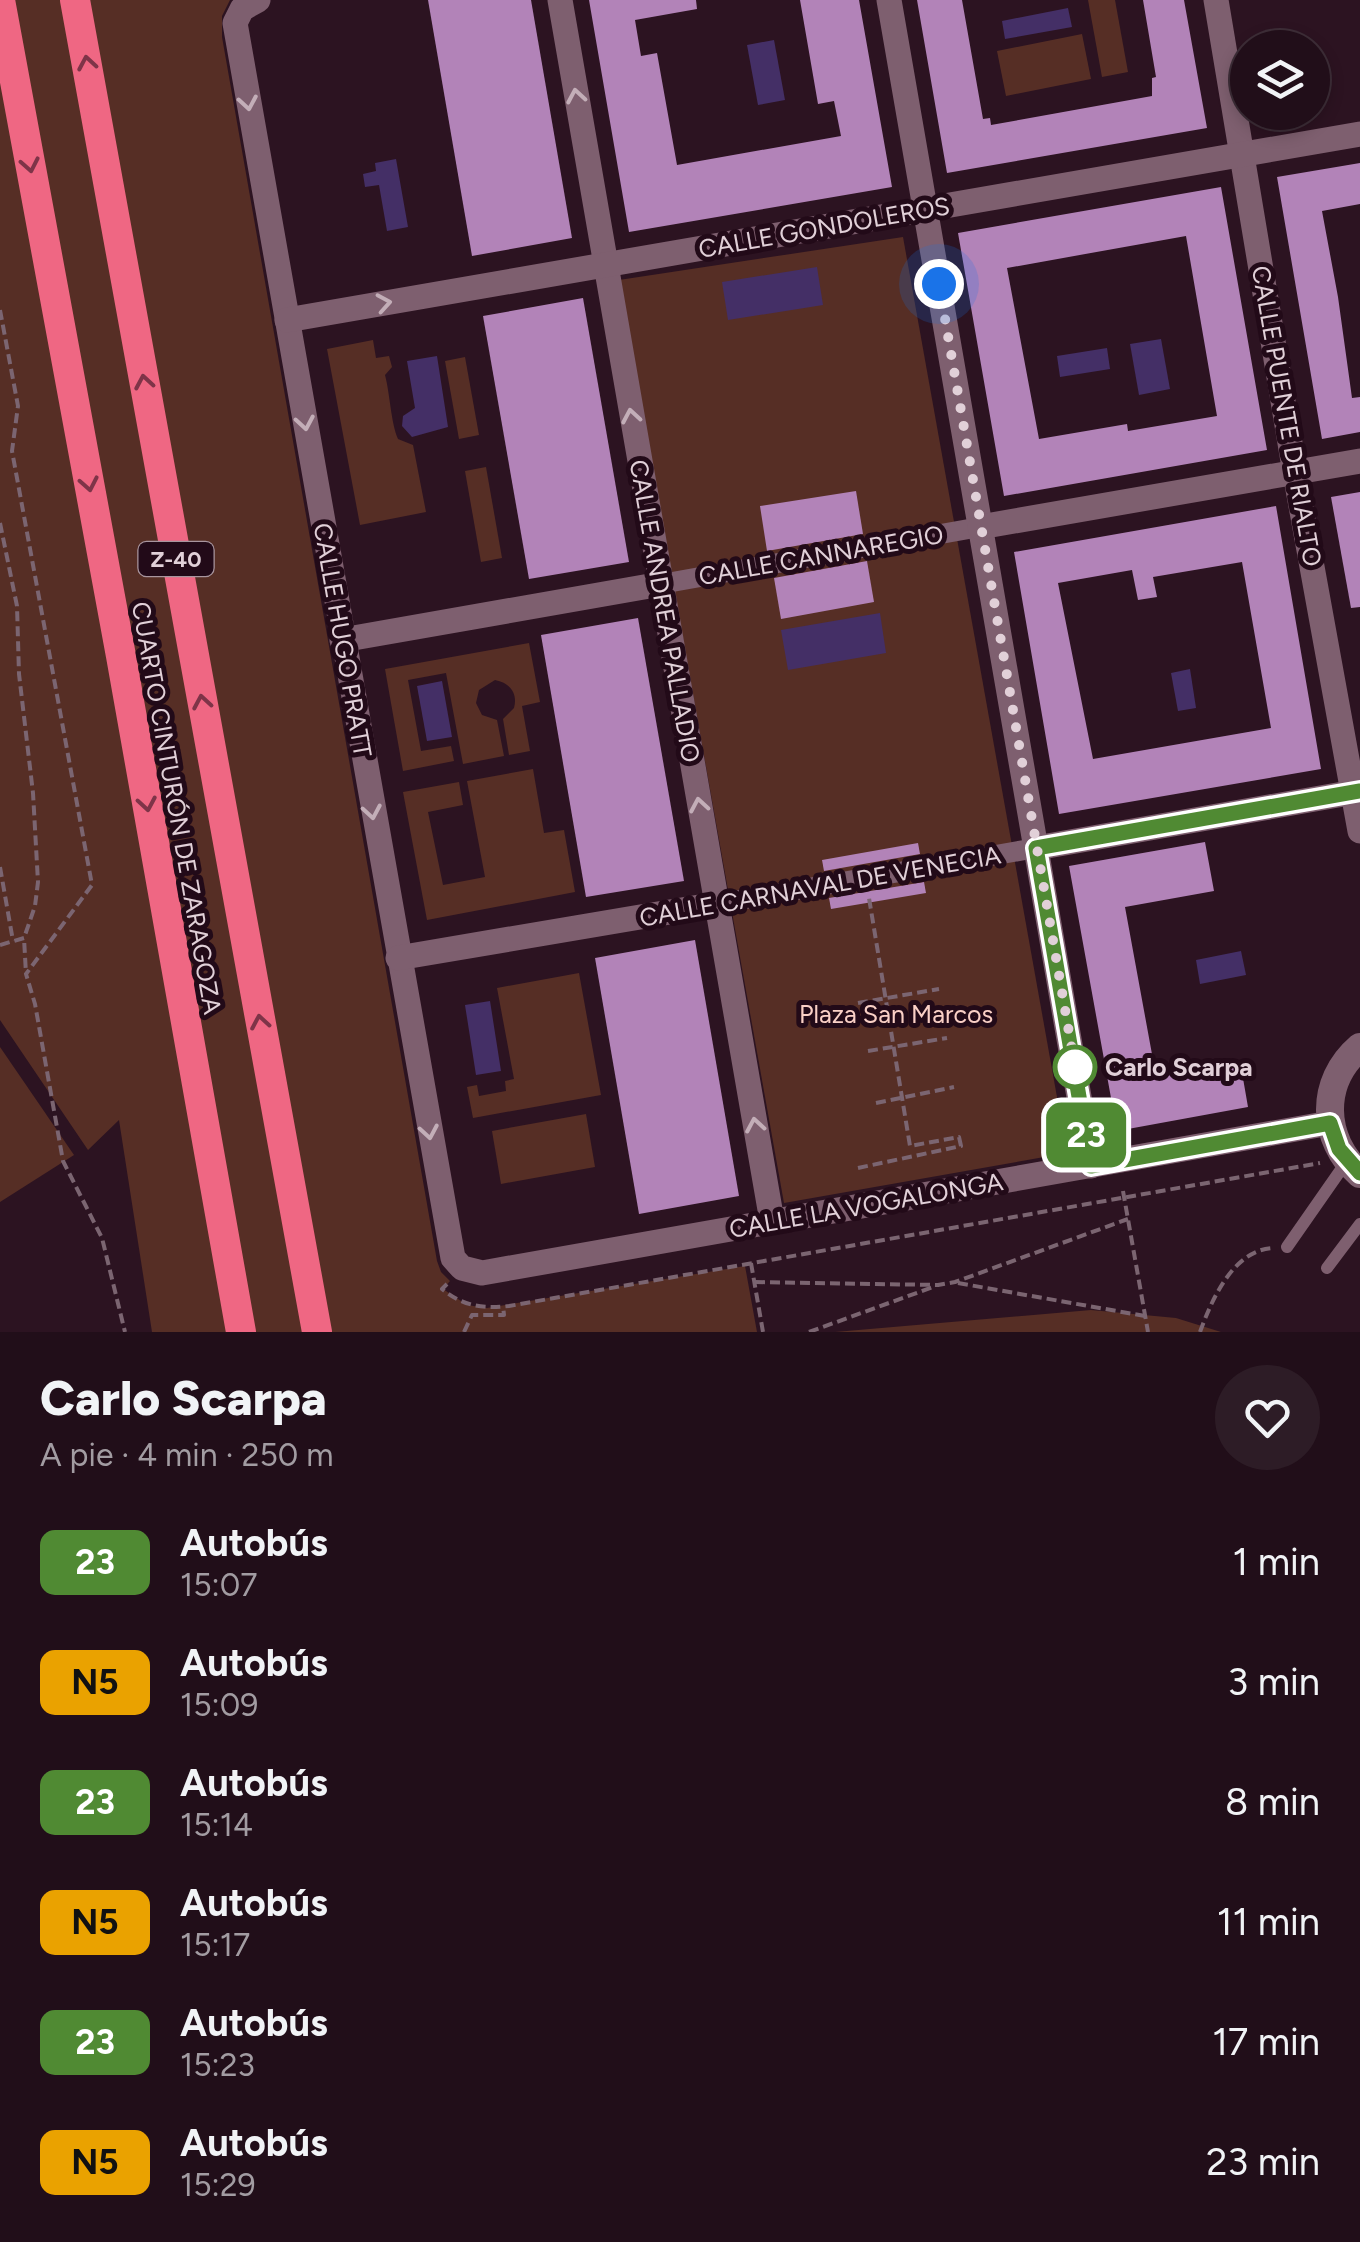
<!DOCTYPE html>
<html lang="es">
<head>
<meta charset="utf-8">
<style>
  :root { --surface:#210e19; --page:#2d1c26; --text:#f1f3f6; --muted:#a29ca2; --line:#3e2e38 }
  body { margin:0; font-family:Figtree,sans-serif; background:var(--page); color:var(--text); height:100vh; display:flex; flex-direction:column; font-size:38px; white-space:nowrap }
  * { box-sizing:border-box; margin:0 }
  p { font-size:32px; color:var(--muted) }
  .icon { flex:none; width:55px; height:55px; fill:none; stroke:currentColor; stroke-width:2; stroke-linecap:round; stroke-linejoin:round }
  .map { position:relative; height:1332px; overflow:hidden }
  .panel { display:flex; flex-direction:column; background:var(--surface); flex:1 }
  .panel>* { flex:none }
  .badge { padding:0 20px; border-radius:15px; font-size:35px; line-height:65px }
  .tools { position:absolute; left:1230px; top:30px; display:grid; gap:20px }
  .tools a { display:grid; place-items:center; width:100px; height:100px; border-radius:50%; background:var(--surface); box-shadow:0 5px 15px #0003,0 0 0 2px var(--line); font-size:50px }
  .you { position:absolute; width:50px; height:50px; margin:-25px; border:8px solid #fff; border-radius:50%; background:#1a73e8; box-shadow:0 0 0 15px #1a73e833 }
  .map>.badge { position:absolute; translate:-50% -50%; box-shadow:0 0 0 5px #fff }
  .round { display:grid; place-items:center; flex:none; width:105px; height:105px; border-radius:52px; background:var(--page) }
  .overview { display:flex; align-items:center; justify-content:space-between; height:170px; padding:0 40px }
  h1 { font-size:48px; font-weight:800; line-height:75px }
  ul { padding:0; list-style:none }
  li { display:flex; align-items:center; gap:30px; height:120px; padding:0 40px }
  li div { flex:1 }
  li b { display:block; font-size:38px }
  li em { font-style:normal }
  li .badge { min-width:110px; font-weight:700; text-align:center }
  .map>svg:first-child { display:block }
</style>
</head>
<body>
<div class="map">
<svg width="1360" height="1332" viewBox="0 0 1360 1332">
  <rect width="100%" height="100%" fill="#2c1321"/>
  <g fill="#562e25">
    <polygon points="0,0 230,0 222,16 222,37 437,1261 441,1272 450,1281 443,1289 467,1305 487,1308 745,1266 757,1332 152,1332 119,1120 88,1150 0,1020"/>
    <polygon points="1088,0 1115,0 1128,72 1102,77"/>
    <polygon points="1082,34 1091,79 1006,96 997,51"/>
    <polygon points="903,237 1067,1153 784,1203 619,280"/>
    <path d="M 373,340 L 376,358 L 389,356 L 392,367 L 385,375 C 390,394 391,423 398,439 L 413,445 L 426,512 L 360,525 L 327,349 Z"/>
    <polygon points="465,357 479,435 459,439 445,361"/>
    <polygon points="486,467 502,558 481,562 465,471"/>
    <path d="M 529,643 L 540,702 L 522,706 L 530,751 L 509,755 L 503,719 L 514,708 C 518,693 510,683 495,680 L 479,690 L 476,703 L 482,715 L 497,720 L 504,756 L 463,764 L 446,673 L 408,680 L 421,751 L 451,746 L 454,761 L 403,771 L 385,669 Z"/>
    <polygon points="533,769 544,833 564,830 575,892 427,920 403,792 459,782 463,805 428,812 443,885 485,877 467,781"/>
    <polygon points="579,973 601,1095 473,1118 467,1087 477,1085 479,1096 506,1091 505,1081 514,1079 497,988"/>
    <polygon points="0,1047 74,1155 0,1202"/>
    <polygon points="586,1114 595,1167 501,1184 492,1131"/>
    <polygon points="1091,1310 1176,1318 1221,1332 835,1332"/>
  </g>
  <g fill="#442f66">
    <polygon points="1068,8 1072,27 1005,39 1002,21"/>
    <polygon points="774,40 785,100 758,105 747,45"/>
    <polygon points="396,159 408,227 387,231 379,185 365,187 363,174 376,171 375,163"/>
    <polygon points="817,267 823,305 728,320 722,282"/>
    <polygon points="1161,339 1170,389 1139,395 1130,344"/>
    <polygon points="1107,348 1110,369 1060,377 1057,356"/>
    <polygon points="437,356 448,427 412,437 402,426 403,416 415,408 407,361"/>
    <polygon points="880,613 886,653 788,670 781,630"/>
    <polygon points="1190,669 1196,708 1178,711 1171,673"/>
    <polygon points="442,681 452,737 427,741 417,686"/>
    <polygon points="1241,951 1246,975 1200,984 1196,960"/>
    <polygon points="490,1001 501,1071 476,1075 465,1005"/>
  </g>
  <g fill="#b283b8" fill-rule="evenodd">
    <polygon points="428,0 531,0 572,238 472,256"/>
    <polygon points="589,0 696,0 697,9 635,20 641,56 657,53 677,165 841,136 834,101 818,104 800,0 859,0 892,187 629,232"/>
    <polygon points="917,0 962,0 983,119 990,118 991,125 1152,96 1152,78 1156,77 1143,0 1184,0 1207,128 947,173"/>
    <polygon points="1360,163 1360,204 1322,211 1338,297 1352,398 1360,397 1360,432 1322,439 1277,177"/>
    <path d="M 1221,187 L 1267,450 L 1004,496 L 958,233 ZM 1186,236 L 1217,416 L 1128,431 L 1127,424 L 1039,439 L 1007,268 Z"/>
    <polygon points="583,298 629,562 529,579 483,316"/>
    <polygon points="856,491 863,534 767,551 760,506"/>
    <polygon points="1360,492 1360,607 1351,608 1331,497"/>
    <path d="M 1276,506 L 1321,769 L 1059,814 L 1014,552 ZM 1242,562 L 1271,728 L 1093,759 L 1058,583 L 1132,570 L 1138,600 L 1157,597 L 1153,577 Z"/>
    <polygon points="867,561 874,602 781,619 774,578"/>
    <polygon points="638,618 684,881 586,897 541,635"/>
    <polygon points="1205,842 1214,891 1125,907 1156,1076 1240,1061 1248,1107 1117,1131 1069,866"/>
    <polygon points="918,843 920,854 824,871 822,860"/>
    <polygon points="924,882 926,893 831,909 829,898"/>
    <polygon points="695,940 739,1196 639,1214 595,958"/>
  </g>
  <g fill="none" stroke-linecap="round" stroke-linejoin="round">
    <g stroke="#7b6571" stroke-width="4" stroke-dasharray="10 5" stroke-linecap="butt">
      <polyline points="0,310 18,406 12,451 92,885 26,974 35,1004 63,1161 102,1238 125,1332"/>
      <polyline points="0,523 17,606 19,674 33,793 38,882 35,906 24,938"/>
      <polyline points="0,867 13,941"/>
      <polyline points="0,945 24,938 26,974"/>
      <polyline points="858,1003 939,989"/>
      <polyline points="868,1051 947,1038"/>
      <polyline points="876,1103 954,1087"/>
      <polyline points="858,1168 961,1146 959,1137 910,1146 869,898"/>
      <polyline points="1123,1191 1148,1332"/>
      <polyline points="751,1263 763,1332"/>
      <polyline points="755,1282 938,1285 955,1282 1128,1219"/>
      <polyline points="958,1283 1145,1316"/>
      <path d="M 447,1284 L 442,1289 C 463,1306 482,1309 509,1306 L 1320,1163"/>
      <polyline points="464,1332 472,1315 504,1315 503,1306"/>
      <polyline points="809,1332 933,1287"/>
      <path d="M 1200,1332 C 1212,1299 1233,1251 1272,1248"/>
    </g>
    <g stroke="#7e5f6f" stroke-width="12">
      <polyline points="1287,1247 1347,1161"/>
      <polyline points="1327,1268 1360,1224"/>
    </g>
    <g stroke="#7e5f6f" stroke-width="20">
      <polyline points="661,584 980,527"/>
      <polyline points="717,904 1036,848"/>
    </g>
    <g stroke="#7e5f6f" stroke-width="25">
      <polyline points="258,0 242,9 235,23 453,1258 462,1268 482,1273 1330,1123"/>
      <polyline points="560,0 772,1221"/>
      <polyline points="889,0 1091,1166"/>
      <polyline points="1216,0 1295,473 1360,831"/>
      <polyline points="287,320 1360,134"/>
      <polyline points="980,527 1360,461"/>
      <polyline points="342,640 661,584"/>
      <polyline points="1036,848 1360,791"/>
      <polyline points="398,958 717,904"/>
    </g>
    <path stroke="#7e5f6f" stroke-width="28" d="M 1360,1047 C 1319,1082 1321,1139 1360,1174"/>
    <g stroke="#ef6783" stroke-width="30">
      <polyline points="0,0 121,656 241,1332"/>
      <polyline points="75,0 317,1332"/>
    </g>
  </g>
  <defs><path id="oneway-chevron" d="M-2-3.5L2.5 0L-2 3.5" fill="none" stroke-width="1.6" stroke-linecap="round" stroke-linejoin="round" transform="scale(2.5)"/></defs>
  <g stroke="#7e3448">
    <use href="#oneway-chevron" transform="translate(87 63) rotate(-100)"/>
    <use href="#oneway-chevron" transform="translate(30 165) rotate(79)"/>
    <use href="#oneway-chevron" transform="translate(144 382) rotate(-100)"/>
    <use href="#oneway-chevron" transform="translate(89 484) rotate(79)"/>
    <use href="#oneway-chevron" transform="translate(202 702) rotate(-100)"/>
    <use href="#oneway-chevron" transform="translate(147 804) rotate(80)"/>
    <use href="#oneway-chevron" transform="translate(260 1022) rotate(-100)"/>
  </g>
  <g stroke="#c3aeb8">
    <use href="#oneway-chevron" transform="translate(576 96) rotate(-100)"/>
    <use href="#oneway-chevron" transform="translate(248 103) rotate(80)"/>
    <use href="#oneway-chevron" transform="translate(384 303) rotate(-10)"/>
    <use href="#oneway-chevron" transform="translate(631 416) rotate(-100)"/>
    <use href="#oneway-chevron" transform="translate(305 423) rotate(80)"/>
    <use href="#oneway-chevron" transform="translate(699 805) rotate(-100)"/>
    <use href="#oneway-chevron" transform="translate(372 812) rotate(80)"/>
    <use href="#oneway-chevron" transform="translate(755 1125) rotate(-100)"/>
    <use href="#oneway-chevron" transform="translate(429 1132) rotate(80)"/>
  </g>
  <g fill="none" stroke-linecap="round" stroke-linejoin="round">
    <g stroke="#fff" stroke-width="22">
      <polyline id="line" points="1360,791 1036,848 1091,1166 1330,1123 1339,1149 1360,1173"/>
    </g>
    <use href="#line" stroke="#508a33" stroke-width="15"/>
    <polyline stroke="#e1d0d8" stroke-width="10" stroke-dasharray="0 18" points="939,284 1075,1067"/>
  </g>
  <circle fill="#fff" stroke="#508a33" stroke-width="5" cx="1075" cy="1067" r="20"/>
  <g text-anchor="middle" stroke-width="10" stroke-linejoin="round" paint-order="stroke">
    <rect fill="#220a18" stroke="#a8959e" stroke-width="2.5" x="138.5" y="542" width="75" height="34" rx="8"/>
    <g font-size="22" font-weight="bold" fill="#e1d0d8">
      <text x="176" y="567">Z-40</text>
    </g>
    <g font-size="25" fill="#e1d0d8" stroke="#220a18">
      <text transform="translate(824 227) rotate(-10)" y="9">CALLE GONDOLEROS</text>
      <text transform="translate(1287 416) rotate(80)" y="9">CALLE PUENTE DE RIALTO</text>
      <text transform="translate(821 555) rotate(-10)" y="9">CALLE CANNAREGIO</text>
      <text transform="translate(665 611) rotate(80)" y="9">CALLE ANDREA PALLADIO</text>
      <text transform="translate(343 640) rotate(80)" y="9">CALLE HUGO PRATT</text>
      <text transform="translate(177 808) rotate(80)" y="9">CUARTO CINTURÓN DE ZARAGOZA</text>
      <text transform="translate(820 886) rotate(-10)" y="9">CALLE CARNAVAL DE VENECIA</text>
      <text transform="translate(866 1205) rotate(-10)" y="9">CALLE LA VOGALONGA</text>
    </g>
    <g font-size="25" fill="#fad0c6" stroke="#220a18">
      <text x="896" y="1023">Plaza San Marcos</text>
    </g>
    <g font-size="25" font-weight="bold" fill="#e1d0d8" stroke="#220a18" text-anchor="start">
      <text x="1105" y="1076">Carlo Scarpa</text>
    </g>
  </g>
</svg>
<div class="tools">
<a><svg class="icon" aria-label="layers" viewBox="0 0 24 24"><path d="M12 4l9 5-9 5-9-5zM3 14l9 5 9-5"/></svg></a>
</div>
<div class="you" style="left:939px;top:284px"></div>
<b class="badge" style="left:1086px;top:1135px;background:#508a33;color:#fff">23</b>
</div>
<section class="panel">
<div class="overview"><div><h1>Carlo Scarpa</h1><p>A pie · 4 min · 250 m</p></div><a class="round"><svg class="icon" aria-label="heart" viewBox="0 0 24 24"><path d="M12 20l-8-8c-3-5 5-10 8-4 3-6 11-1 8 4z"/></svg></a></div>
<ul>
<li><span class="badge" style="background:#508a33;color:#fff">23</span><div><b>Autobús</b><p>15:07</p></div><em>1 min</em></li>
<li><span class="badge" style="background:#eaa200;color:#111">N5</span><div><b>Autobús</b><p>15:09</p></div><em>3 min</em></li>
<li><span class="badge" style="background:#508a33;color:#fff">23</span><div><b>Autobús</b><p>15:14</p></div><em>8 min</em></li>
<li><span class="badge" style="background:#eaa200;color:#111">N5</span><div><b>Autobús</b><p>15:17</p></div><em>11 min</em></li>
<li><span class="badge" style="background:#508a33;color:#fff">23</span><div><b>Autobús</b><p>15:23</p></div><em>17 min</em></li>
<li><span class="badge" style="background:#eaa200;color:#111">N5</span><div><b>Autobús</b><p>15:29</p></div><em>23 min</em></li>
</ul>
</section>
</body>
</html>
